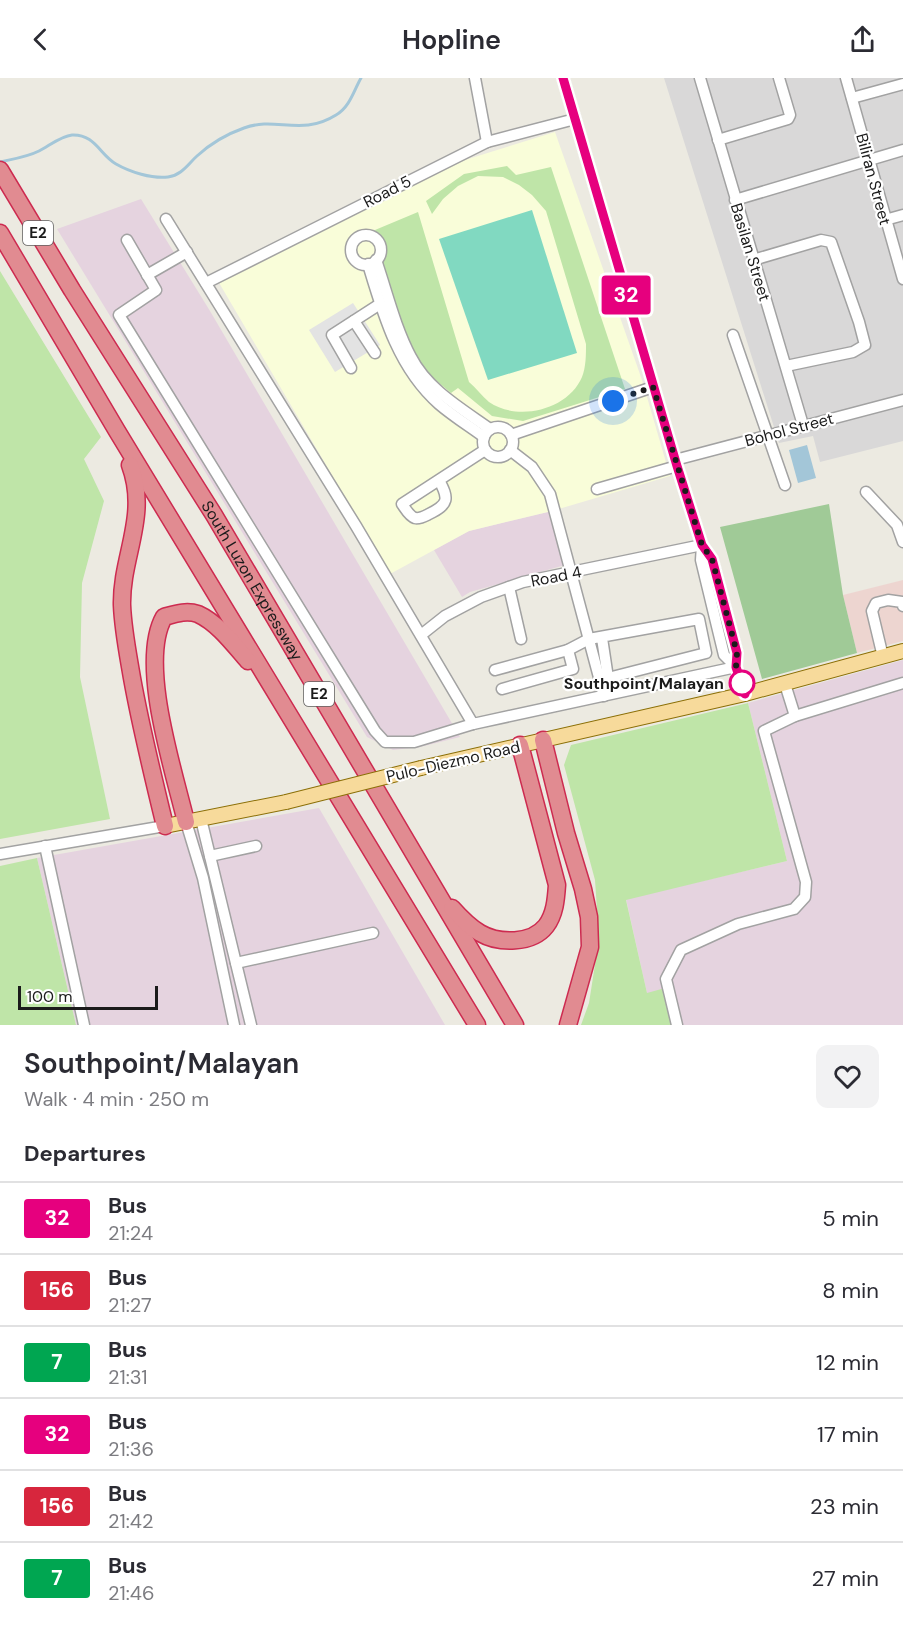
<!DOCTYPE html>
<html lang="en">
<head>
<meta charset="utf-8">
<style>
  :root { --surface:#fff; --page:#f2f2f3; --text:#2b2b33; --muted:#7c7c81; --line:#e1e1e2 }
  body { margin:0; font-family:"DM Sans",sans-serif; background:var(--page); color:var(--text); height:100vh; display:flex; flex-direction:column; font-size:22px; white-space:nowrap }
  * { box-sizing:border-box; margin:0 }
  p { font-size:20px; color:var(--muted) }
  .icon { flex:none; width:33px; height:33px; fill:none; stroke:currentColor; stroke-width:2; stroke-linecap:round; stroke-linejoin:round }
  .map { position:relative; height:947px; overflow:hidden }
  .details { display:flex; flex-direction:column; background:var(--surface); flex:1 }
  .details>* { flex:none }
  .badge { padding:0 12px; border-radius:4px; font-size:21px; line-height:39px }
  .scale { position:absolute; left:18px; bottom:15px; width:140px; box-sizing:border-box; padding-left:6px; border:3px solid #1b1b1b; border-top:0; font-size:16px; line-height:21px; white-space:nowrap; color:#1b1b1b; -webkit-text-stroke:4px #fff; paint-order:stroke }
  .you { position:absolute; width:30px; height:30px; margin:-15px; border:4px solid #fff; border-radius:50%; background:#1a73e8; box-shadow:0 0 0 9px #1a73e833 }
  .map>.badge { position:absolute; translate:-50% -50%; box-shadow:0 0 0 3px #fff }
  h2 { padding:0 24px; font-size:22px; line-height:54px }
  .round { display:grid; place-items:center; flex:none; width:63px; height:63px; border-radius:12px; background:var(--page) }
  .summary { display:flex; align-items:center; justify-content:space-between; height:102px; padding:0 24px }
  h1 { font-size:28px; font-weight:600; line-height:45px }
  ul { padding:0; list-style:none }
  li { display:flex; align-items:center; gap:18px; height:72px; padding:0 24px; border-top:2px solid var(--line) }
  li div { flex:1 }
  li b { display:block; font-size:22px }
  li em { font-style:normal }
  li .badge { min-width:66px; font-weight:700; text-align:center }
  header { display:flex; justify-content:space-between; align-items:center; height:78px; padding:0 24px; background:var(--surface); font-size:27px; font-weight:600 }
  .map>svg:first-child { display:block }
</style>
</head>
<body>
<header><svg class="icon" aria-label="back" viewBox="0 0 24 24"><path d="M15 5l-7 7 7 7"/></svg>Hopline<svg class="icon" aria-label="share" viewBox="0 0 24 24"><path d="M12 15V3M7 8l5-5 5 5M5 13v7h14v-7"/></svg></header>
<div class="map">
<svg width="903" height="947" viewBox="0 0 903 947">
  <rect width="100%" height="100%" fill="#eceae1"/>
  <polygon fill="#d9d8d8" points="664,0 903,0 903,363 820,384 813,358 779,365"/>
  <polygon fill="#edd5d0" points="903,502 903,563 857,575 843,517"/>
  <g fill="#e5d3df">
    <polygon points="141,121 210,233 460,659 420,669 393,672 367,659 57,151"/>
    <polygon points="552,433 565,487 470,514 462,519 434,472 469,453"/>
    <polygon points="903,582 903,947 673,947 647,915 626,821 787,783 748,625"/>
    <polygon points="319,730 445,947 76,947 37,780"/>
  </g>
  <polygon fill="#f9fdd9" points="555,54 642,302 670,398 552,433 469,453 390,496 218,203 383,121 465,82"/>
  <g fill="#bfe5a8">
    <path d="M 507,88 L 516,97 L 551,89 L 625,311 L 523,343 L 492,338 L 458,310 L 451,315 L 425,293 L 413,276 L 381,183 L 382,173 L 375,152 L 418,134 L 469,304 C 476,310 482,318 489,324 C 518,344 568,332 582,299 C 586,289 586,277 586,266 L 546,133 L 532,117 L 519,107 L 503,99 L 478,98 L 458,108 L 443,121 L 432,136 L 426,123 L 464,96 Z"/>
    <polygon points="0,193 101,359 84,381 104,423 82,505 80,599 110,741 0,761"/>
    <polygon points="748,625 787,783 626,822 647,915 665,910 673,947 581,947 589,925 599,861 595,802 564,687 571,667"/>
    <polygon points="37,780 76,947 0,947 0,788"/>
  </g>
  <polygon fill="#a0ca97" points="829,426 843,517 857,575 762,601 720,449"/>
  <polygon fill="#81d9c1" points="532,132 577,275 488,302 439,161"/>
  <polygon fill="#e3e3e3" points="353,225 380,267 335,294 309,252"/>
  <polygon fill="#a3c6d8" points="807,367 816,400 798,405 789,372"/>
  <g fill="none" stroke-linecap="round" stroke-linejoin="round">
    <path stroke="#a3c6d8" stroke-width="3" d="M 0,84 C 13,81 27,79 39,73 C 49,68 61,58 72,57 C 95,56 100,77 116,86 C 130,94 152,101 168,99 C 182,97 188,86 197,78 C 210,66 227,56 244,50 C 276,38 301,59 336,37 C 350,29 354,12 361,0"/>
    <g stroke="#a2a2a2" stroke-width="13">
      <g id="minor">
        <polyline points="475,0 487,64"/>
        <polyline points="563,0 677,388 702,467 712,481 737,575 736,589 745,616"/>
        <polyline points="700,0 803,347"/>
        <polyline points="846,0 903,201"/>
        <polyline points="852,20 903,6"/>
        <polyline points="718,62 788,41 790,37 779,0"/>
        <polyline points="735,122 903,72"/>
        <polyline points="166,141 356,448 473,646 736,589"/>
        <polyline points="885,142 903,137"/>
        <circle cx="366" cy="172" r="15"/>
        <polyline points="127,162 156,212 119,237 375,653 385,664 414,664 473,646"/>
        <path d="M 376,182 C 387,214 395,249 411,279 C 427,311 462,331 490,351"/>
        <polyline points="753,182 821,162 831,164 859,244 865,267 853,274 786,288"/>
        <path d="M 368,186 C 383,236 398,290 439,326 C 453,338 469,348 484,359"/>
        <polyline points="147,197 187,174"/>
        <polyline points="206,205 487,64 575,41"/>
        <polyline points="354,243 375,275"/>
        <polyline points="733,257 785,407"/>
        <polyline points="351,290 332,257 380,226"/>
        <circle cx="498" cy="364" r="15"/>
        <polyline points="511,357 653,309"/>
        <polyline points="510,372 532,389 550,416 604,618"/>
        <polyline points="675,382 903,322"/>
        <path d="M 439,402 C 449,421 449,426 429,436 C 425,438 420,441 415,440 C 409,438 405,430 402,426 L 485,372"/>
        <polyline points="597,411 677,388"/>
        <polyline points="866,414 897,447 903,464"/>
        <polyline points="702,467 701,482 724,577 736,589"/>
        <polyline points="509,509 521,561"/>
        <polyline points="421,557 445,538 481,519 523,504 702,467"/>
        <polyline points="883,579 872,533 876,525 888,522 902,524 903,528"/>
        <polyline points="495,592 568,572"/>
        <polyline points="785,606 795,638"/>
        <polyline points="502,611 573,591 568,572 589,561 699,541 706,575 608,600 602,560"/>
        <polyline points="201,741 251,947"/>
        <polyline points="186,744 203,800 234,947"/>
        <polyline points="45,768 84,947"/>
        <polyline points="0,776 165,748"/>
        <polyline points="210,778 256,768"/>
        <polyline points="236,885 373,855"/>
        <polyline points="677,947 666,901 681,872 738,846 794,831 805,819 806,804 764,653 795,638 903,605"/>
      </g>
    </g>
    <g stroke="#8b6f07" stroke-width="16">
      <g id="major">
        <polyline points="421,690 745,616 903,573"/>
        <polyline points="165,748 286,724"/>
      </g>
    </g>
    <g stroke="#cd2b50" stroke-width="19">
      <g id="highway">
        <path id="s1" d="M 0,92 L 72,212 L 214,437 L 515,947"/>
        <polyline points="0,155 117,353 477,947"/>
        <path d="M 130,387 C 149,438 121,478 122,527 C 123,552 128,576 132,600 C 141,650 153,699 165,748"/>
        <polyline points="543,662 566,755 583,811 589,839 590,869 568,947"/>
        <path d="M 186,744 C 174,693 138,585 164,539 C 175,536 186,532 198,536 C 218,545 234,567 248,583"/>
        <path d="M 452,830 C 460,839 470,849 480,855 C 499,866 532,866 546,848 C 555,836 556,821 557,807 L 520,667"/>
      </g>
    </g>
    <use href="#minor" stroke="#fff" stroke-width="10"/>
    <use href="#major" stroke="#f7da9b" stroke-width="14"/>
    <use href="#highway" stroke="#e18b91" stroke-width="16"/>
    <g stroke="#8b6f07" stroke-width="16" stroke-linecap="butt">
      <polyline id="major-bridge" points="286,724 421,690"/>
    </g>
    <use href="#major-bridge" stroke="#f7da9b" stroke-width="14"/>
  </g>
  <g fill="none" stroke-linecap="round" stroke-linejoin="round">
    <g stroke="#fff" stroke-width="14">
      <polyline id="line" points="563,0 677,388 702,467 712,481 737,575 736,589 745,616"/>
    </g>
    <use href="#line" stroke="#e6007e" stroke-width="9"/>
    <polyline stroke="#1b1b1b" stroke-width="6" stroke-dasharray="0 10.8" points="613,323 653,309 702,467 712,481 737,575 736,589 742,605"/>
  </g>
  <circle fill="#fff" stroke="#e6007e" stroke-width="3" cx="742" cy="605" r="12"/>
  <g text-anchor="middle" stroke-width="4.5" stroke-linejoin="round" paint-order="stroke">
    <g fill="#fff" stroke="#5f5f5f" stroke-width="1.5">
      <rect x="23" y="143" width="30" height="24" rx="4.5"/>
      <rect x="304" y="604" width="30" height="24" rx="4.5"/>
    </g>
    <g font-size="15" font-weight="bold" fill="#1b1b1b">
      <text x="38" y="160">E2</text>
      <text x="319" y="621">E2</text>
    </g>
    <g font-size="16" fill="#1b1b1b" stroke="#fff">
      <text transform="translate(874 101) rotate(75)" y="6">Biliran Street</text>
      <text transform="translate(387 113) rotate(-27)" y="6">Road 5</text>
      <text transform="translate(751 174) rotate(73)" y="6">Basilan Street</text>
      <text transform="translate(789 351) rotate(-15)" y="6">Bohol Street</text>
      <text transform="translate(556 498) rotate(-11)" y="6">Road 4</text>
      <text dy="6" stroke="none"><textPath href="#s1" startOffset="482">South Luzon Expressway</textPath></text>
      <text transform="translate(453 683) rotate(-13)" y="6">Pulo-Diezmo Road</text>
    </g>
    <g font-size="16" font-weight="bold" fill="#1b1b1b" stroke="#fff" text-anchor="end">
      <text x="724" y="611">Southpoint/Malayan</text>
    </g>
  </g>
</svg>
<div class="scale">100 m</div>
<div class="you" style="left:613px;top:323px"></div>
<b class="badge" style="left:626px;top:217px;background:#e6007e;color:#fff">32</b>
</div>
<section class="details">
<div class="summary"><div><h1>Southpoint/Malayan</h1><p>Walk · 4 min · 250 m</p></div><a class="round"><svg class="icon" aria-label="heart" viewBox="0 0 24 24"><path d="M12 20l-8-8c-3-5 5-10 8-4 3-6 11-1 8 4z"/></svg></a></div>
<h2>Departures</h2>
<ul>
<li><span class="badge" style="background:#e6007e;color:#fff">32</span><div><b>Bus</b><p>21:24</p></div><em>5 min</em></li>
<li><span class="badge" style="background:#d7263d;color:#fff">156</span><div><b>Bus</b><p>21:27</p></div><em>8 min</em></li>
<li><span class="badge" style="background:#00a651;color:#fff">7</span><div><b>Bus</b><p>21:31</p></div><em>12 min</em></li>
<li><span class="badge" style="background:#e6007e;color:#fff">32</span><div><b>Bus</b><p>21:36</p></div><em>17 min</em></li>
<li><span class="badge" style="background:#d7263d;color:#fff">156</span><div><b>Bus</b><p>21:42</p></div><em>23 min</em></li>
<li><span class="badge" style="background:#00a651;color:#fff">7</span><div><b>Bus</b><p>21:46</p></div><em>27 min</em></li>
</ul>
</section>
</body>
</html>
